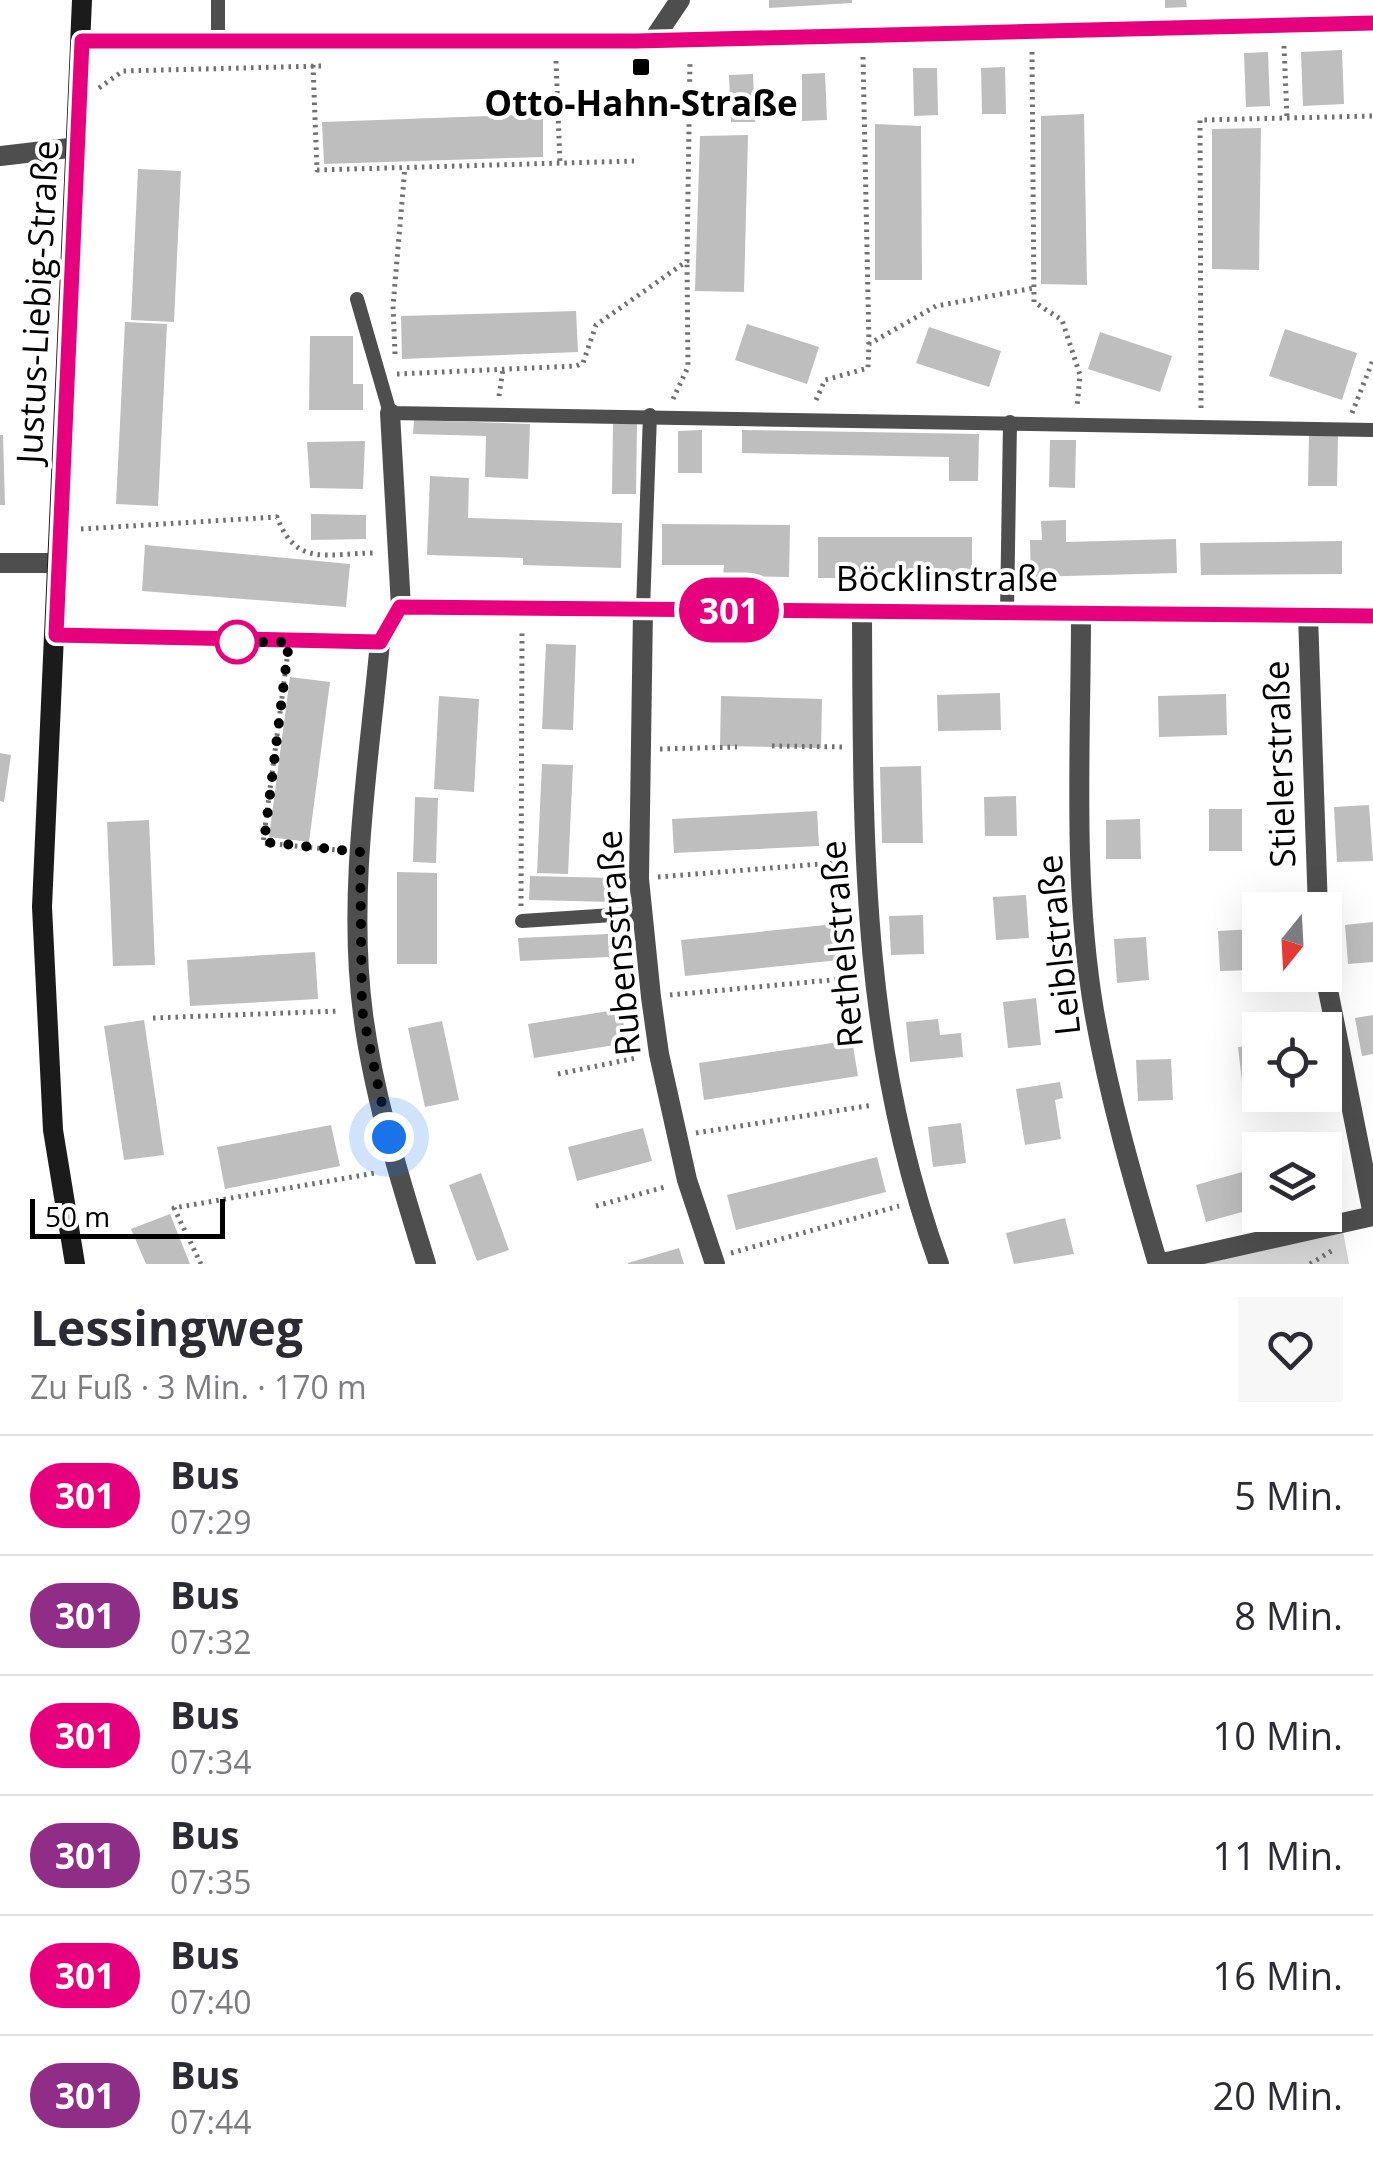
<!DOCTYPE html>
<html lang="de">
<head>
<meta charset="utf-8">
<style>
  :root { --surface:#fff; --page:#f7f7f7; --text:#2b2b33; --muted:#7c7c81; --line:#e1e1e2 }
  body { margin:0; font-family:"Open Sans",sans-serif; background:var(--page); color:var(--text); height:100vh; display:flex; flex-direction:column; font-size:38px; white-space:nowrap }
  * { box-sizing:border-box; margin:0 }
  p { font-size:32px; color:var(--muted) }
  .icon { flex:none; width:55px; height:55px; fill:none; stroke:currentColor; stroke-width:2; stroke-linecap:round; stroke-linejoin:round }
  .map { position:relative; height:1264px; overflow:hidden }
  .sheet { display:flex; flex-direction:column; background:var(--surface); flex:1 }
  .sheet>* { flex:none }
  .badge { padding:0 20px; border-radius:32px; font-size:35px; line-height:65px }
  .needle { width:65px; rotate:198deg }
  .buttons { position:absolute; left:1242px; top:892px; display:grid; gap:20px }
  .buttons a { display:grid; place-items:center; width:100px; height:100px; border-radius:0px; background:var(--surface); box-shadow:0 10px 40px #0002; font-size:50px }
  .scale { position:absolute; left:30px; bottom:25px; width:195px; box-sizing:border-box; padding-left:10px; border:5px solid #000; border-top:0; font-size:28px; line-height:35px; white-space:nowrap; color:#000; -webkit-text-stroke:8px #fff; paint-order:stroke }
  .you { position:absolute; width:50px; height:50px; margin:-25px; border:8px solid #fff; border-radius:50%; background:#1a73e8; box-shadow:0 0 0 15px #1a73e833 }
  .map>.badge { position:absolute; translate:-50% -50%; box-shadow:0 0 0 5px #fff }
  .round { display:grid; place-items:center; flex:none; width:105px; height:105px; border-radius:0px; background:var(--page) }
  .head { display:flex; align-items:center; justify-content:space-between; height:170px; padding:0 30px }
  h1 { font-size:48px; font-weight:700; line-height:75px }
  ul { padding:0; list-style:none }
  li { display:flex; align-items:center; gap:30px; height:120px; padding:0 30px; border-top:2px solid var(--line) }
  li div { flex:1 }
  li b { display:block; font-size:38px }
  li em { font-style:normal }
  li .badge { min-width:110px; font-weight:700; text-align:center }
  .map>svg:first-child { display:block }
</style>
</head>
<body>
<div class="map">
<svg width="1373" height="1264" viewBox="0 0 1373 1264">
  <rect width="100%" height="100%" fill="#fff"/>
  <polygon fill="#d5d5d5" points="1341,1220 1349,1264 1195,1264"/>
  <g fill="#bebebe">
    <polygon points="769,0 852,0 852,3 769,8"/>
    <polygon points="1165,0 1186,0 1187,7 1165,8"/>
    <polygon points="1342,50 1344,104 1303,106 1301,52"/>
    <polygon points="1268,52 1270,106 1246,107 1244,53"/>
    <polygon points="1005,67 1006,114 982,114 981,68"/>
    <polygon points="913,68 937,68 938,115 914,116"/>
    <polygon points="825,73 827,120 802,121 802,74"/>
    <polygon points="753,74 755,122 731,122 729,75"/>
    <polygon points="543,114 543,157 324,164 322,122"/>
    <polygon points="1084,114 1087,285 1041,284 1041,116"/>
    <polygon points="875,124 921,126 922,280 875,280"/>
    <polygon points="1261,128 1259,270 1212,269 1212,129"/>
    <polygon points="748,135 744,292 695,291 700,136"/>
    <polygon points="138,169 181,171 174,322 131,320"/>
    <polygon points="576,311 578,352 402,359 401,316"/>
    <polygon points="125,322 167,324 158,506 116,504"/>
    <polygon points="747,324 819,347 807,384 735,360"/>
    <polygon points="929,327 1001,351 989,387 916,363"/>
    <polygon points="1285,329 1357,353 1342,400 1269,376"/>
    <polygon points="1100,332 1172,356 1160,392 1088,369"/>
    <polygon points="310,336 353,336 353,384 363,384 363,410 309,410"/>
    <polygon points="414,420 530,424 528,479 485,477 486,436 413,434"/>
    <polygon points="613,424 637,424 636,494 612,494"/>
    <polygon points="702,430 702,473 678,473 678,431"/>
    <polygon points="742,430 979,434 978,481 949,481 949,457 742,453"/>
    <polygon points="1309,433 1338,433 1337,486 1308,486"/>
    <polygon points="0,435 3,435 5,505 0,505"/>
    <polygon points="1050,440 1076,440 1075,488 1049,487"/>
    <polygon points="365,441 363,489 310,488 307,442"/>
    <polygon points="430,476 469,478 468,518 622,523 621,568 523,565 523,558 427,555"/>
    <polygon points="311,514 366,515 366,539 311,540"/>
    <polygon points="1066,520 1066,542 1176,539 1177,573 1031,577 1030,540 1042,540 1041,521"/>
    <polygon points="662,524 790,525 789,577 723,576 724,565 662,565"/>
    <polygon points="818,537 972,537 972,579 818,578"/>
    <polygon points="1342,541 1342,574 1201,575 1200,543"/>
    <polygon points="145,545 350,564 346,607 142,591"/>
    <polygon points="546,644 576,645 573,730 542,729"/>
    <polygon points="290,677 330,682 309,842 269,837"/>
    <polygon points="1000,693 1001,730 938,731 937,695"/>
    <polygon points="1226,694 1227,735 1159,737 1158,696"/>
    <polygon points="439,696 479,699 474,792 434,789"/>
    <polygon points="721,696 822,699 821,748 720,746"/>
    <polygon points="0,753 11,755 4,802 0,801"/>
    <polygon points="542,764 573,765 568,874 537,873"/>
    <polygon points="921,766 923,843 882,843 880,767"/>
    <polygon points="1016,796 1017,836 985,836 984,797"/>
    <polygon points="415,797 438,798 436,863 413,862"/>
    <polygon points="1369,805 1373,861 1337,862 1334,807"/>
    <rect x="1209" y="809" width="33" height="42"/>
    <polygon points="817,811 819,846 674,853 672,819"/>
    <polygon points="1140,819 1141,859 1106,859 1106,820"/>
    <polygon points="149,820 155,965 113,966 107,822"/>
    <polygon points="397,872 437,873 437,964 397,964"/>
    <polygon points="530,876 615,878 614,902 529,900"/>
    <polygon points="1026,895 1029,938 996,940 993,897"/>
    <polygon points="923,915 924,954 891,955 889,916"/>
    <polygon points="1373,922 1373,962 1348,964 1345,925"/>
    <polygon points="835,924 839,960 685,976 681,940"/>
    <polygon points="1255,929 1256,970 1220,971 1218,931"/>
    <polygon points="608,934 609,957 520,961 518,938"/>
    <polygon points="1146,937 1149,980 1117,983 1114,939"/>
    <polygon points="315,952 318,999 190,1006 187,960"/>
    <polygon points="1036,998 1041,1045 1008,1048 1003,1002"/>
    <polygon points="621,1009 627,1043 534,1058 528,1024"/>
    <polygon points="1373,1015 1373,1054 1362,1056 1355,1018"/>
    <polygon points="938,1019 940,1035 961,1033 963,1057 910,1062 906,1022"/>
    <polygon points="144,1020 164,1155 124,1160 104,1026"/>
    <polygon points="442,1021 459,1100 425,1107 408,1028"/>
    <polygon points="852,1040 858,1076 704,1100 699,1063"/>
    <polygon points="1260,1045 1260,1088 1243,1090 1238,1047"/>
    <polygon points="1171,1059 1173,1100 1138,1101 1136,1060"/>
    <polygon points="1060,1082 1063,1098 1055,1100 1061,1139 1025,1145 1016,1089"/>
    <polygon points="961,1123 966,1163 933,1167 928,1127"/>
    <polygon points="331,1125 340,1166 225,1189 217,1147"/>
    <polygon points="643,1128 652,1161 577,1181 568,1147"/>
    <polygon points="877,1157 886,1192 736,1230 727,1195"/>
    <polygon points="1260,1167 1260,1207 1206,1222 1196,1185"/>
    <polygon points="481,1173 509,1250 477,1261 449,1185"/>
    <polygon points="170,1214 190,1264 146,1264 131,1229"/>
    <polygon points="1065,1218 1074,1254 1014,1264 1006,1233"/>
    <polygon points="679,1248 684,1264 628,1264 628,1263"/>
  </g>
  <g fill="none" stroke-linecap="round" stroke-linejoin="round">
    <g stroke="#707070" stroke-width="5" stroke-dasharray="2.5 5" stroke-linecap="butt">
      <polyline points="1284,46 1287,118"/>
      <polyline points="1032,52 1034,302 1062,320 1080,375 1077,407"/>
      <polyline points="863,57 869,344"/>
      <polyline points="556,61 560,163"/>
      <polyline points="313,65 317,170 634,161"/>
      <polyline points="99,88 123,71 322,66"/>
      <polyline points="395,354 393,306 405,167"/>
      <polyline points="397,374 576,366 583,363 596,325 687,261 690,60"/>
      <polyline points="499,396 503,369"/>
      <polyline points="673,399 688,367 687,261"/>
      <polyline points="816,400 825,380 868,368 869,344 936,306 1034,288"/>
      <polyline points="1201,408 1200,120 1373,116"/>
      <polyline points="1352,413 1373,360"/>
      <path d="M 81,529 L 277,517 C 296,568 328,553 374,553"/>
      <polyline points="287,659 263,843 337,850"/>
      <polyline points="772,746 844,747"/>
      <polyline points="660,749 737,747"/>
      <polyline points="658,877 846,862"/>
      <polyline points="521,906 522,632"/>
      <polyline points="670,995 853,978"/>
      <polyline points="153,1018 339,1011"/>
      <polyline points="558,1074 636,1058"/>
      <polyline points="696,1133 873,1105"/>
      <polyline points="596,1206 665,1187"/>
      <polyline points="731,1253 899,1206"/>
      <polyline points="201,1264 174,1208 375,1173"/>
      <polyline points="1310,1264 1333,1250"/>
    </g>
    <g stroke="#4e4e4e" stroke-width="14">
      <polyline points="218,41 218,0"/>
      <polyline points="357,299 390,413 1373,430"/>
      <polyline points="643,609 650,415"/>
      <polyline points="1007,612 1010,422"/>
      <polyline points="522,921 643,913"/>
    </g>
    <g stroke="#4e4e4e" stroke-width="20">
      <polyline points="653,40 680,0"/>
      <polyline points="0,156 78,147"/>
      <polyline points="0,563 59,563"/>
      <polyline points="401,607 1373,616"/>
      <polyline points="643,609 639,879 651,997 659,1054 687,1180 715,1264"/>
      <path d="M 862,611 C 863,839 860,1046 939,1264"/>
      <path d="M 1081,613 C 1081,744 1072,881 1094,1011 C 1109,1097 1133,1180 1158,1264"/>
      <polyline points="1308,615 1318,910"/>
      <polyline points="56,635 380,642 401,607 390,413"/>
      <path d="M 380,642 C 369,763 347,891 363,1014 C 374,1099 401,1182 426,1264"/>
      <polyline points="1325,975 1373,1215"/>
      <polyline points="1158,1264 1373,1216"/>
    </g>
    <g stroke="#1b1b1b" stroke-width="20">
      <polyline points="82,41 636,41 1373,23"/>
      <polyline points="75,1264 53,1130 42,907 82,0"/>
    </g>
  </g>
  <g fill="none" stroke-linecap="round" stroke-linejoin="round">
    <g stroke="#fff" stroke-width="22">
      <polyline id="line" points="1373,23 636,41 82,41 56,635 380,642 400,607 1373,616"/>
    </g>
    <use href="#line" stroke="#e6007e" stroke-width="15"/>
    <polyline stroke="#000" stroke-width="10" stroke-dasharray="0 18" points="237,642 232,642 289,642 264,842 360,852 362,1010 389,1137"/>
  </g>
  <rect fill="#000" stroke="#fff" stroke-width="4" x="631" y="57" width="20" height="20" rx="5"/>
  <circle fill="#fff" stroke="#e6007e" stroke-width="5" cx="237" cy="642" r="20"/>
  <g text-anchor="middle" stroke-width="8" stroke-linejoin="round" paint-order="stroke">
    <g font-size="35" font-weight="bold" fill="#000" stroke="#fff">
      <text x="641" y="116">Otto-Hahn-Straße</text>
    </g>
    <g font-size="35" fill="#000" stroke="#fff">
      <text transform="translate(38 302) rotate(-87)" y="12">Justus-Liebig-Straße</text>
      <text x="947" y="591">Böcklinstraße</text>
      <text transform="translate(1280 764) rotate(-92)" y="12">Stielerstraße</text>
      <text transform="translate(619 943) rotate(-95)" y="12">Rubensstraße</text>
      <text transform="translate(842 944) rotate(-95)" y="12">Rethelstraße</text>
      <text transform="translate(1059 945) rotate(-96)" y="12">Leiblstraße</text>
    </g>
  </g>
</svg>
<div class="buttons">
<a><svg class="needle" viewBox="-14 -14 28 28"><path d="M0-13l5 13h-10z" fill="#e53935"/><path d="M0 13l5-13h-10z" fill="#7c7c81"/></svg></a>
<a><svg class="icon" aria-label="locate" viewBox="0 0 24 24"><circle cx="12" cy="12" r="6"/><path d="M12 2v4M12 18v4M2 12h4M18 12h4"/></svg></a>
<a><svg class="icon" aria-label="layers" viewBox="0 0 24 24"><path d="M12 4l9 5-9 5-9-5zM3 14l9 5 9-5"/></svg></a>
</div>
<div class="scale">50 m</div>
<div class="you" style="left:389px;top:1137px"></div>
<b class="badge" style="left:729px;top:610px;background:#e6007e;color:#fff">301</b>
</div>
<section class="sheet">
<div class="head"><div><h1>Lessingweg</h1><p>Zu Fuß · 3 Min. · 170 m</p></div><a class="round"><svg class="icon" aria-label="heart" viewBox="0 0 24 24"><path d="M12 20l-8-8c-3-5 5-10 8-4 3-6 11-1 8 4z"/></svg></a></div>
<ul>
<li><span class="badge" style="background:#e6007e;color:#fff">301</span><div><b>Bus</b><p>07:29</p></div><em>5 Min.</em></li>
<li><span class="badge" style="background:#902d86;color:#fff">301</span><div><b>Bus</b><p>07:32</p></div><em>8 Min.</em></li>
<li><span class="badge" style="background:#e6007e;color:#fff">301</span><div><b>Bus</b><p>07:34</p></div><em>10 Min.</em></li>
<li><span class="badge" style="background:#902d86;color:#fff">301</span><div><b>Bus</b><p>07:35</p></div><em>11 Min.</em></li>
<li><span class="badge" style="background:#e6007e;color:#fff">301</span><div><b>Bus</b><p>07:40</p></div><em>16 Min.</em></li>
<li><span class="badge" style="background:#902d86;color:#fff">301</span><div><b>Bus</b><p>07:44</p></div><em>20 Min.</em></li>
</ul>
</section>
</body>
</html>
